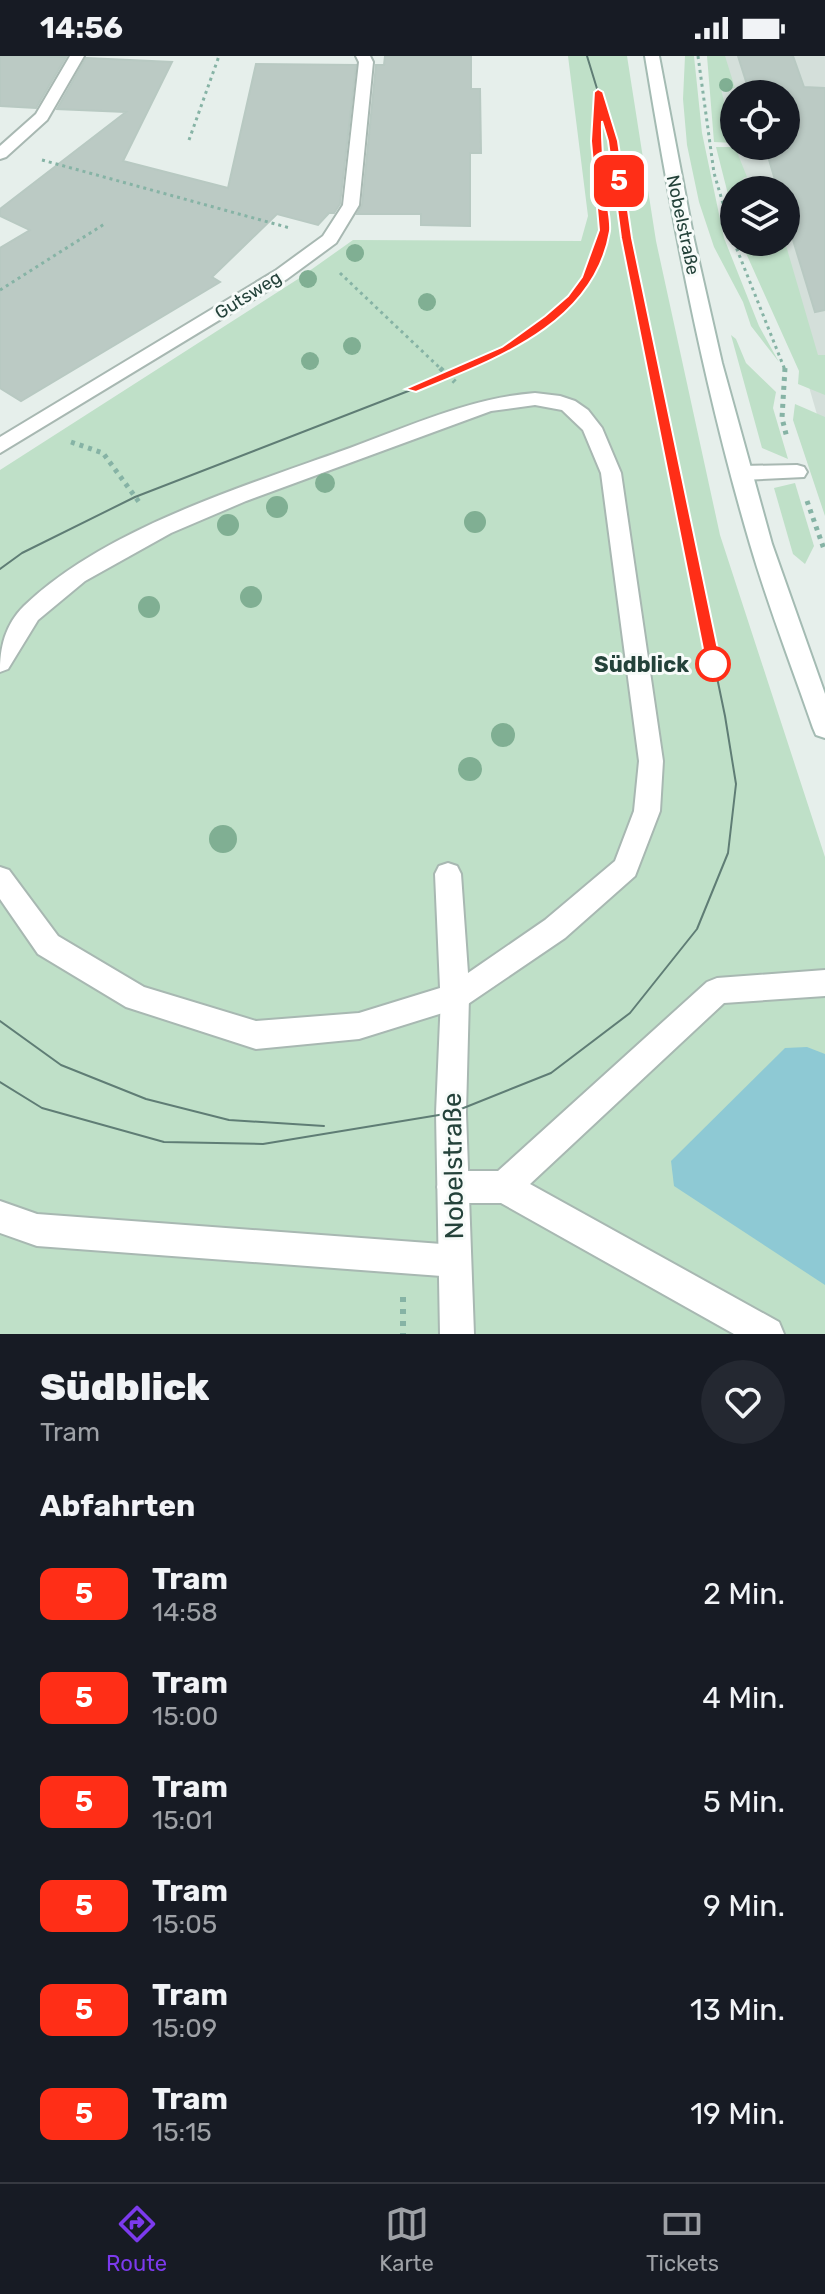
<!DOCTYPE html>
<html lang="de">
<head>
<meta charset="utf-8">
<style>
  :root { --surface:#171b24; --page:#242831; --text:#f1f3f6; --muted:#9ea1a6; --line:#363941; --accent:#7c3aed }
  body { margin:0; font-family:Rubik,sans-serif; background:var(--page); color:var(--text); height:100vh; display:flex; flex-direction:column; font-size:30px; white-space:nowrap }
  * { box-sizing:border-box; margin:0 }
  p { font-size:26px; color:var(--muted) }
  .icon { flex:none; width:44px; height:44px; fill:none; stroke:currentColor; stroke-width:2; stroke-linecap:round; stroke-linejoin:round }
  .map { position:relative; height:1278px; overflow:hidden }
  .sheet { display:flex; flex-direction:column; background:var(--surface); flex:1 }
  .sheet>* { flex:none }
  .badge { padding:0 16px; border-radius:12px; font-size:28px; line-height:52px }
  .fabs { position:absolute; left:720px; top:24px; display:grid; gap:16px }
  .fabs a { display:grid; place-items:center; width:80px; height:80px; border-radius:50%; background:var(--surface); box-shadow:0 2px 6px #0004; font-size:40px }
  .map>.badge { position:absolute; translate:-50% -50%; box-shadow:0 0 0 4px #fff }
  h2 { padding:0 40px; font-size:30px; line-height:72px }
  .round { display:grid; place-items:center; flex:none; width:84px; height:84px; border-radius:42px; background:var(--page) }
  .headline { display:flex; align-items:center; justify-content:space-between; height:136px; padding:0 40px }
  h1 { font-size:38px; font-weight:800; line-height:60px }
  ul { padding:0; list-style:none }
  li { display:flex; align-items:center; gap:24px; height:104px; padding:0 40px }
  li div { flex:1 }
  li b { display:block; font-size:30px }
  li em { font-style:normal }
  li .badge { min-width:88px; font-weight:700; text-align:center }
  .status { display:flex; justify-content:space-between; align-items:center; height:56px; padding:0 40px; background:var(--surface); direction:ltr }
  .status svg { height:22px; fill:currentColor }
  .dock { display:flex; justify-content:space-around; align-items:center; height:112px; border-top:2px solid var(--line); background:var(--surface); font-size:22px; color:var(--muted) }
  .dock a { display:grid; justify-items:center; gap:4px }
  .dock .on { color:var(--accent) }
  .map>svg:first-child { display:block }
</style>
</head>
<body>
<div class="status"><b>14:56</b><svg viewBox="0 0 49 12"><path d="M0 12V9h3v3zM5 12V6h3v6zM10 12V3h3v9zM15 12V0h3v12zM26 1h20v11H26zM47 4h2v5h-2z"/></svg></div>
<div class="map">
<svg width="825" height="1278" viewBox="0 0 825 1278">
  <rect width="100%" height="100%" fill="#e6efeb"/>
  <path fill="#d4dfda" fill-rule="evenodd" d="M 710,0 L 825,0 L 825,386 L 807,324 L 756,186 L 786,186 L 786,134 L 743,134 ZM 734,38 L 786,38 L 786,90 L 734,90 Z"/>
  <g fill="#bfe0c8">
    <polygon points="568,0 627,0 656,185 720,479 825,801 825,1278 0,1278 0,414 298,223 353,184 581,185 588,160"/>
    <polygon points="685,0 694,0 702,77 724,182 759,270 779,306 751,270 743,246 714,191 699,146 687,89 683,43"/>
    <polygon points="707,0 725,0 735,32 721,33 734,87 714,86"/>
    <polygon points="716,91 735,91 747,121 743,122 747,134 734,134 734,162"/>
    <polygon points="741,186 785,186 818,299 825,299 825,339 798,328 799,315"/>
    <polygon points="731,279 736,283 746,307 776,336 773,352 788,403 762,392"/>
    <polygon points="795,348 825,361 825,460 793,364"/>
    <polygon points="795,427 814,490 805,508 793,498 774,432"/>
  </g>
  <polygon fill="#8ec9d4" points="807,991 825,998 825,1229 674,1130 671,1105 785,992"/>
  <g fill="#bbcac4" stroke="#b8c9c2" stroke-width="2">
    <polygon points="0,0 45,0 66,1 36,52 0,50"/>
    <polygon points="385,0 471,0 471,33 480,33 481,97 470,97 470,170 421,169 421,158 357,158 362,149 376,9 384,9"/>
    <polygon points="738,0 793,0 804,31 825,32 825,254 815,256 786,161 786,134 778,134 765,90 786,90 786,38 750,38"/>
    <polygon points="86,2 172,6 123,105 228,132 256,8 356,9 340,148 334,157 329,157 318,169 277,158 212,221 220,226 21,345 0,332 0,192 30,174 0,160 0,153 126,56 57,53"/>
  </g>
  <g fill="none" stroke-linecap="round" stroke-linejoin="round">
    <g stroke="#a8b8b2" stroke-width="4">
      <g id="service">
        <path d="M 535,337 L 560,340 L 575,345 L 588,354 L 602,372 L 621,417 L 663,705 L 660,755 L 635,820 L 565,882 L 465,950 L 359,983 L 256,993 L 126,951 L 38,898 L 0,843 L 0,811 L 9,814 L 58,880 L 144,931 L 256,965 L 359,957 L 440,932 L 435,818 L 439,810 L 448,807 L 457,810 L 461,818 L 468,917 L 545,864 L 615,805 L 634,755 L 639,705 L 601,417 L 583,374 L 562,354 L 535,349 L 491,355 L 246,445 L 171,477 L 85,525 L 38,564 L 8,613 L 0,616 C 0,591 5,569 24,550 C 105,472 245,430 350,392 C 410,370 470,342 535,337 Z"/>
        <polygon points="797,409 804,411 807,416 804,421 742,424 732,417 742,410"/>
        <polygon points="825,914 825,940 724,947 530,1128 779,1266 784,1278 734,1278 501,1147 453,1147 442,1142 437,1131 442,1120 453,1115 498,1115 707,926 717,922"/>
        <polygon points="0,1145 37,1158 455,1189 466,1194 471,1205 466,1216 455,1221 37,1190 0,1177"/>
      </g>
    </g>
    <g stroke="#a8b8b2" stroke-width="4">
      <g id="minor">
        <polygon points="70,0 84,0 47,64 6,101 0,103 0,90 36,58"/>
        <polygon points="356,0 370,0 373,6 359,149 336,187 287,223 0,397 0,381 275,215 323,180 343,149 359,6"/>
        <polygon points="455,928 465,932 469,941 466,1057 474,1278 440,1278 436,1057 441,941 445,932"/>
      </g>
    </g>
    <g stroke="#a4bbb3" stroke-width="4">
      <path id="secondary" d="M 645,0 L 659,0 L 694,184 L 722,307 L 772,488 L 825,638 L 825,682 L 816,679 L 813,672 C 792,611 768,550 750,488 C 703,328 672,164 645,0 Z"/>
    </g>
    <g stroke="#86b3a5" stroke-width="3" stroke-dasharray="3 4" stroke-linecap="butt">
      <polyline points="698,0 714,117 734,185"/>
      <polyline points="189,84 219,0"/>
      <polyline points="42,104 290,172"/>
      <polyline points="734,186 785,314"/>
      <polyline points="340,217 442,314"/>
      <polyline points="0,234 106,167"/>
    </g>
    <g stroke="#86b3a5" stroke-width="5" stroke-dasharray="4 5" stroke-linecap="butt">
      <polyline points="440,312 455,326"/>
      <polyline points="785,312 782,362 787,382"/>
      <polyline points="71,386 103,397 139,446"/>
      <polyline points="807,445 825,496"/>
    </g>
    <polyline stroke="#86b3a5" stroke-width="6" stroke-dasharray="5 7" stroke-linecap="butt" points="403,1241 403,1278"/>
    <use href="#service" fill="#fff" fill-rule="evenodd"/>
    <use href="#minor" fill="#fff" fill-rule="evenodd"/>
    <use href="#secondary" fill="#fff" fill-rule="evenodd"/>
    <g stroke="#5f7d75" stroke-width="2">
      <polyline points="0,513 22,497 135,441 447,320 506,293 550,263 573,242 588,221 605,174 596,85 598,51"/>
      <polyline points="0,965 61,1009 146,1043 229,1064 324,1070"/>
      <polyline points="0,1026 42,1052 164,1086 263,1088 451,1057 551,1017 630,957 697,873 728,797 736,728 725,660 626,182 613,85 587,0"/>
    </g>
  </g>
  <g fill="#80af93">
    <circle cx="726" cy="29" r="7"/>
    <circle cx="355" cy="197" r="9"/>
    <circle cx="308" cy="223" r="9"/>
    <circle cx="427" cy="246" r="9"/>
    <circle cx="352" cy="290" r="9"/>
    <circle cx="310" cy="305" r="9"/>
    <circle cx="325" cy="427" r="10"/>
    <circle cx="277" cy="451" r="11"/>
    <circle cx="475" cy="466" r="11"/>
    <circle cx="228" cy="469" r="11"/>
    <circle cx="251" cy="541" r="11"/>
    <circle cx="149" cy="551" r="11"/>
    <circle cx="503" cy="679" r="12"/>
    <circle cx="470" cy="713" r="12"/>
    <circle cx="223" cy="783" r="14"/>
  </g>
  <path fill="#ff2e17" stroke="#fff" stroke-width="2" d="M 598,33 L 603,36 L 618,85 L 632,182 L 721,608 L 713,614 L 706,608 L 621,182 L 608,85 L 602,65 C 601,92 605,118 607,144 C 608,154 611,166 610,175 C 594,270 492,304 416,336 L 405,333 L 502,291 L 545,260 L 568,240 L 582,221 L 599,174 L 591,85 L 594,36 Z"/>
  <circle fill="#fff" stroke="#ff2e17" stroke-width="4" cx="713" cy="608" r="16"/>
  <g text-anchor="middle" stroke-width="6" stroke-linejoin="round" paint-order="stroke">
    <g font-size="18" fill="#24423a" stroke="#f7fbf9">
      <text transform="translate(683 169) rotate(78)" y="6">Nobelstraße</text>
      <text transform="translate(248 239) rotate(-32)" y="6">Gutsweg</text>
    </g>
    <g font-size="22" font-weight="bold" fill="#24423a" stroke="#f7fbf9" text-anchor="end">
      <text x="689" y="616">Südblick</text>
    </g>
    <g font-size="26" fill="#24423a" stroke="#f7fbf9">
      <text transform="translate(453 1110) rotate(-91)" y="9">Nobelstraße</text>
    </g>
  </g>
</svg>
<div class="fabs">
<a><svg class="icon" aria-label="locate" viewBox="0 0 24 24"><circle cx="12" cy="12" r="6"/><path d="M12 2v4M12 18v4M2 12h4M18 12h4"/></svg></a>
<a><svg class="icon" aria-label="layers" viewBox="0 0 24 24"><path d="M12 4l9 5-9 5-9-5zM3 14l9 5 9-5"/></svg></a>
</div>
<b class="badge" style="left:619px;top:125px;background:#ff2e17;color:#fff">5</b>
</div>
<section class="sheet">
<div class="headline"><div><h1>Südblick</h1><p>Tram</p></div><a class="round"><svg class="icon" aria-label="heart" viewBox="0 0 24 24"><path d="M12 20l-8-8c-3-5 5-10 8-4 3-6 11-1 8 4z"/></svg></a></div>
<h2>Abfahrten</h2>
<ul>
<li><span class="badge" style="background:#ff2e17;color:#fff">5</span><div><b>Tram</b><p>14:58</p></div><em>2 Min.</em></li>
<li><span class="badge" style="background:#ff2e17;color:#fff">5</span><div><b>Tram</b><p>15:00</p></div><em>4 Min.</em></li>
<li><span class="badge" style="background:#ff2e17;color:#fff">5</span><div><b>Tram</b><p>15:01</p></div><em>5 Min.</em></li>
<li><span class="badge" style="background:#ff2e17;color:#fff">5</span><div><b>Tram</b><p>15:05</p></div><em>9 Min.</em></li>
<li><span class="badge" style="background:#ff2e17;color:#fff">5</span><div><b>Tram</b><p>15:09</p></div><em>13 Min.</em></li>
<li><span class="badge" style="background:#ff2e17;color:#fff">5</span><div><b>Tram</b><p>15:15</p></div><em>19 Min.</em></li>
</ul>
</section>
<nav class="dock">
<a class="on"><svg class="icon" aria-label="directions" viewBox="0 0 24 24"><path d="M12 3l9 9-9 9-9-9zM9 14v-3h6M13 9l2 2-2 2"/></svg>Route</a>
<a><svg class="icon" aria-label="map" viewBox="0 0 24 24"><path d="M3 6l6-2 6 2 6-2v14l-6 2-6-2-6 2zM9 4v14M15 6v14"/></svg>Karte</a>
<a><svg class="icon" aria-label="tickets" viewBox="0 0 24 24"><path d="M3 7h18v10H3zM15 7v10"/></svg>Tickets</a>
</nav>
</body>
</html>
